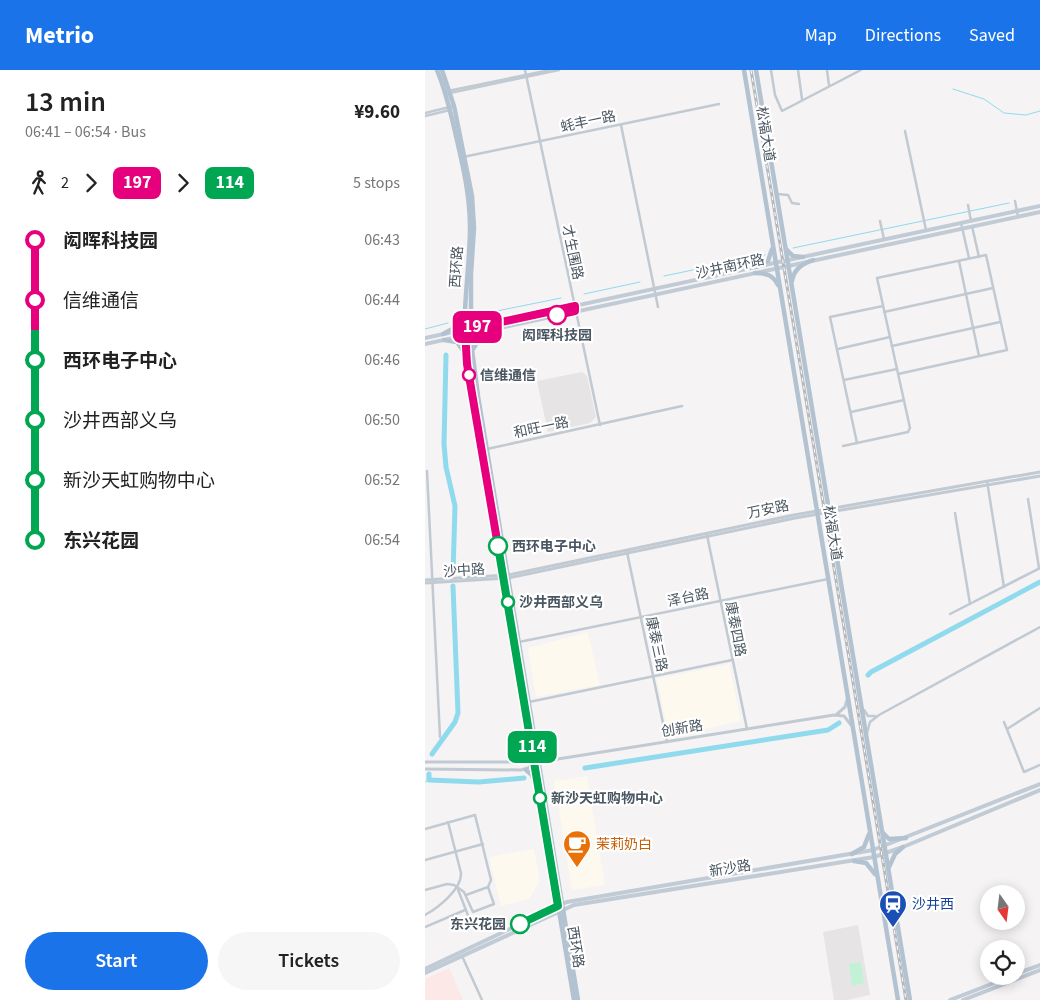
<!DOCTYPE html>
<html lang="en">
<head>
<meta charset="utf-8">
<style>
  :root { --surface:#fff; --page:#f6f6f6; --text:#222; --muted:#767676; --accent:#1a73e8 }
  body { margin:0; font-family:"Source Sans 3","Noto Sans SC",sans-serif; background:var(--page); color:var(--text); height:100vh; display:flex; flex-direction:column; font-size:19px; white-space:nowrap }
  * { box-sizing:border-box; margin:0 }
  p { font-size:16px; color:var(--muted) }
  .icon { flex:none; width:28px; height:28px; fill:none; stroke:currentColor; stroke-width:2; stroke-linecap:round; stroke-linejoin:round }
  .map { position:relative; flex:1; overflow:hidden }
  .details { display:flex; flex-direction:column; background:var(--surface); width:425px }
  .details>* { flex:none }
  .badge { padding:0 10px; border-radius:8px; font-size:18px; line-height:32px }
  .needle { width:32px; rotate:166deg }
  .buttons { position:absolute; left:555px; top:815px; display:grid; gap:10px }
  .buttons a { display:grid; place-items:center; width:45px; height:45px; border-radius:50%; background:var(--surface); box-shadow:0 2px 12px #0003; font-size:25px }
  .map>.badge { position:absolute; translate:-50% -50%; box-shadow:0 0 0 2px #fff }
  .legs { display:flex; align-items:center; gap:8px; height:55px; padding:0 25px; font-size:16px }
  .legs p { margin-inline-start:auto }
  .overview { display:flex; align-items:center; justify-content:space-between; height:85px; padding:0 25px }
  h1 { font-size:28px; font-weight:600; line-height:38px }
  .primary-button { display:flex; gap:10px; margin-top:auto; padding:10px 25px }
  .primary-button a { flex:1; height:58px; border-radius:30px; background:var(--accent); color:#fff; font-size:20px; font-weight:600; line-height:58px; text-align:center }
  .primary-button a+a { background:var(--page); color:var(--text) }
  ul { padding:0 25px; list-style:none }
  li { display:flex; align-items:center; gap:18px; height:60px; font-size:19px }
  li i { display:grid; place-items:center; width:8px; height:100%; margin:0 6px; background:currentColor }
  li i::after { content:''; width:12px; height:12px; margin:-6px; border:4px solid; border-radius:50%; background:var(--surface) }
  li p { margin-inline-start:auto }
  li:first-child i { background:linear-gradient(#0000 50%,currentColor 0) }
  li:last-child i { background:linear-gradient(currentColor 50%,#0000 0) }
  header { display:flex; align-items:center; gap:30px; box-sizing:border-box; height:70px; padding:0 25px; background:var(--accent); color:#fff }
  header strong { font-size:24px }
  nav { display:flex; gap:28px; margin-inline-start:auto; font-size:18px }
  main { display:flex; flex:1; min-height:0 }
  .map>svg:first-child { display:block }
</style>
</head>
<body>
<header>
<strong>Metrio</strong>
<nav><a>Map</a><a>Directions</a><a>Saved</a></nav>
</header>
<main>
<section class="details">
<div class="overview"><div><h1>13 min</h1><p>06:41 – 06:54 · Bus</p></div><b>¥9.60</b></div>
<div class="legs"><svg class="icon" aria-label="walk" viewBox="0 0 24 24"><circle cx="13" cy="4" r="2"/><path d="M13 8l-2 6 4 7M11 14l-3 7M7 12l3-4h3l4 4"/></svg>2<svg class="icon" aria-label="forward" viewBox="0 0 24 24"><path d="M9 5l7 7-7 7"/></svg><b class="badge" style="background:#e6007e;color:#fff">197</b><svg class="icon" aria-label="forward" viewBox="0 0 24 24"><path d="M9 5l7 7-7 7"/></svg><b class="badge" style="background:#00a651;color:#fff">114</b><p>5 stops</p></div>
<ul>
<li><i style="color:#e6007e"></i><b>闳晖科技园</b><p>06:43</p></li>
<li><i style="color:#e6007e"></i><span>信维通信</span><p>06:44</p></li>
<li><i style="color:#00a651"></i><b>西环电子中心</b><p>06:46</p></li>
<li><i style="color:#00a651"></i><span>沙井西部义乌</span><p>06:50</p></li>
<li><i style="color:#00a651"></i><span>新沙天虹购物中心</span><p>06:52</p></li>
<li><i style="color:#00a651"></i><b>东兴花园</b><p>06:54</p></li>
</ul>
<div class="primary-button"><a>Start</a><a>Tickets</a></div>
</section>
<div class="map">
<svg width="615" height="930" viewBox="0 0 615 930">
  <rect width="100%" height="100%" fill="#f5f3f3"/>
  <g fill="#fdf9ef">
    <polygon points="163,562 175,615 111,627 103,578"/>
    <polygon points="304,594 316,651 244,667 232,609"/>
    <polygon points="162,706 180,815 147,820 129,711"/>
    <polygon points="109,779 115,811 104,829 76,836 64,787"/>
  </g>
  <g fill="#e6e4e5">
    <polygon points="157,302 162,306 171,347 165,353 123,362 112,311"/>
    <polygon points="433,855 445,925 422,930 409,930 398,862"/>
  </g>
  <polygon fill="#fce8e6" points="24,898 38,930 0,930 0,909"/>
  <polygon fill="#c3f1d5" points="436,892 439,913 427,916 424,894"/>
  <g fill="none" stroke-linecap="round" stroke-linejoin="round">
    <g stroke="#90daee" stroke-width="1">
      <polyline points="528,19 559,29 579,43 601,45 615,41"/>
      <polyline points="368,178 584,133"/>
      <polyline points="239,206 340,185"/>
      <polyline points="159,224 215,212"/>
      <polyline points="62,243 136,228"/>
      <polyline points="0,259 23,253"/>
      <polyline points="0,712 4,710"/>
    </g>
    <g stroke="#90daee" stroke-width="5">
      <polyline points="21,285 19,374 21,397 30,436 28,504"/>
      <polyline points="443,605 446,602 615,512"/>
      <polyline points="7,684 30,652 33,643 28,516"/>
      <polyline points="160,698 403,660 414,653"/>
      <polyline points="4,704 4,710 54,712 99,708"/>
    </g>
    <g stroke="#c1cad2" stroke-width="2.5">
      <polyline points="100,0 175,355"/>
      <polyline points="346,0 350,25 357,41 436,0"/>
      <polyline points="373,0 377,29"/>
      <polyline points="402,0 404,15"/>
      <polyline points="23,21 125,0"/>
      <polyline points="25,23 134,0"/>
      <polyline points="0,43 29,36"/>
      <polyline points="0,46 25,40"/>
      <polyline points="196,55 233,237"/>
      <polyline points="480,61 501,160"/>
      <polyline points="38,87 294,34"/>
      <polyline points="352,124 363,125 367,133 374,134"/>
      <polyline points="590,131 593,147"/>
      <polyline points="543,135 546,151"/>
      <polyline points="455,151 459,169"/>
      <polyline points="536,153 544,188"/>
      <polyline points="547,156 554,187"/>
      <polyline points="534,191 554,286"/>
      <polyline points="459,242 568,218"/>
      <polyline points="467,276 575,252"/>
      <polyline points="413,279 465,267"/>
      <polyline points="419,310 472,299"/>
      <polyline points="426,342 479,330"/>
      <polyline points="432,373 405,247 458,236"/>
      <polyline points="418,376 483,362 485,358 452,208 561,185 582,280 473,304"/>
      <polyline points="62,379 257,336"/>
      <polyline points="2,401 15,667"/>
      <polyline points="562,411 579,517"/>
      <polyline points="603,429 614,498"/>
      <polyline points="530,443 545,534"/>
      <polyline points="282,465 322,659"/>
      <polyline points="202,482 242,672"/>
      <polyline points="525,544 615,498"/>
      <polyline points="94,572 403,509"/>
      <polyline points="104,632 307,590"/>
      <polyline points="439,640 443,646 450,646"/>
      <polyline points="579,652 599,702 615,695"/>
      <polyline points="582,659 615,638"/>
      <polyline points="442,663 445,652 454,645 615,557"/>
      <polyline points="0,759 50,745 66,810 63,817 41,825"/>
      <polyline points="0,790 58,774"/>
      <polyline points="32,817 39,822 48,842 69,834 63,817"/>
      <polyline points="0,820 22,814 29,815 32,817 44,848"/>
      <path d="M 0,845 C 13,838 37,819 36,803 L 23,752"/>
      <polyline points="0,857 40,840"/>
      <polyline points="37,886 57,930"/>
    </g>
    <g stroke="#c1cad2" stroke-width="3">
      <polyline points="0,510 83,505 369,445 615,402"/>
      <polyline points="0,513 83,508 370,448 615,406"/>
      <polyline points="412,644 420,637 422,630"/>
      <polyline points="0,692 114,692 409,645 419,646 426,655"/>
      <polyline points="0,699 96,700 103,698 109,693"/>
    </g>
    <g stroke="#c1cbd6" stroke-width="4">
      <polyline points="0,268 615,136"/>
      <polyline points="0,274 615,142"/>
      <polyline points="0,899 142,832 448,780 615,714"/>
      <polyline points="0,903 149,835 449,787 478,777 615,720"/>
      <polyline points="591,904 615,895"/>
      <polyline points="525,930 587,906"/>
      <polyline points="538,930 615,900"/>
    </g>
    <g stroke="#b3c2d1" stroke-width="4.5">
      <path d="M 12,0 C 21,21 26,44 31,66 C 38,96 45,126 45,157 C 45,203 35,248 42,294 L 149,930"/>
      <polyline points="17,0 29,36 47,126 49,158 46,204 46,272 53,326 153,930"/>
      <polyline points="319,0 473,930"/>
      <polyline points="331,0 485,930"/>
      <polyline points="362,180 368,186 378,187"/>
      <polyline points="332,197 343,191 347,179"/>
      <path d="M 330,203 C 341,203 348,205 353,215"/>
      <path d="M 367,211 C 369,199 377,194 388,190"/>
      <path d="M 48,241 C 52,253 63,252 74,253"/>
      <polyline points="18,264 31,257 39,244"/>
      <polyline points="19,270 32,272 39,282"/>
      <polyline points="48,279 55,268 74,258"/>
      <polyline points="101,700 107,705 110,713"/>
      <polyline points="458,763 464,769 481,768"/>
      <polyline points="427,784 439,777 444,764"/>
      <polyline points="429,791 441,793 450,804"/>
      <polyline points="464,797 470,784 478,777"/>
    </g>
    <g stroke="#b5b8bd" stroke-width="3">
      <polyline id="rail" points="326,0 481,930"/>
    </g>
    <use href="#rail" stroke="#fff" stroke-width="1" stroke-dasharray="4" stroke-linecap="butt"/>
  </g>
  <g fill="none" stroke-linecap="round" stroke-linejoin="round">
    <g stroke="#fff" stroke-width="11">
      <polyline id="line-1" points="73,476 42,294 40,260 150,236 150,241 132,245"/>
    </g>
    <g stroke="#fff" stroke-width="11">
      <polyline id="line-2" points="73,476 133,836 95,854"/>
    </g>
    <use href="#line-1" stroke="#e6007e" stroke-width="8"/>
    <use href="#line-2" stroke="#00a651" stroke-width="8"/>
  </g>
  <defs>
    <g id="cafe-pin" transform="scale(1.4375)"><path d="M0 17L-7.5 6A9.5 9.5 0 1 1 7.5 6Z" fill="#e8710a" stroke="#fff"/><path d="M-5.5-4.5H6V0H3Q3 3.5 0 3.5H-2.5Q-5.5 3.5-5.5 0ZM3-3.2v2h1.7v-2ZM-6 4.5H4V6H-6Z" fill="#fff"/></g>
    <g id="station-pin" transform="scale(1.4375)"><path d="M0 17L-7.5 6A9.5 9.5 0 1 1 7.5 6Z" fill="#1a4fb4" stroke="#fff"/><path d="M-3-6H3Q5-6 5-4V2Q5 4 3 4L4.5 6H3L1.5 4h-3L-3 6H-4.5L-3 4Q-5 4-5 2V-4Q-5-6-3-6ZM-3.5-4v3h7v-3ZM-3.5 1v1.5H-2V1ZM2 1v1.5H3.5V1Z" fill="#fff"/></g>
  </defs>
  <g fill-rule="evenodd">
    <use href="#cafe-pin" x="152" y="774"/>
    <use href="#station-pin" x="468" y="834"/>
  </g>
  <g fill="#fff" stroke="#e6007e" stroke-width="2.5">
    <circle cx="132" cy="245" r="9"/>
    <circle cx="44" cy="305" r="6"/>
  </g>
  <g fill="#fff" stroke="#00a651" stroke-width="2.5">
    <circle cx="73" cy="476" r="9"/>
    <circle cx="83" cy="532" r="6"/>
    <circle cx="115" cy="728" r="6"/>
    <circle cx="95" cy="854" r="9"/>
  </g>
  <g text-anchor="middle" stroke-width="4.5" stroke-linejoin="round" paint-order="stroke">
    <g font-size="14" fill="#4a5661" stroke="#fff">
      <text transform="translate(163 51) rotate(-12)" y="5">蚝丰一路</text>
      <text transform="translate(341 64) rotate(81)" y="5">松福大道</text>
      <text transform="translate(148 182) rotate(78)" y="5">才生围路</text>
      <text transform="translate(305 196) rotate(-12)" y="5">沙井南环路</text>
      <text transform="translate(31 197) rotate(-86)" y="5">西环路</text>
      <text transform="translate(116 357) rotate(-12)" y="5">和旺一路</text>
      <text transform="translate(343 439) rotate(-12)" y="5">万安路</text>
      <text transform="translate(408 463) rotate(81)" y="5">松福大道</text>
      <text transform="translate(39 500) rotate(-4)" y="5">沙中路</text>
      <text transform="translate(263 527) rotate(-12)" y="5">泽台路</text>
      <text transform="translate(311 559) rotate(79)" y="5">康泰四路</text>
      <text transform="translate(232 574) rotate(78)" y="5">康泰三路</text>
      <text transform="translate(257 658) rotate(-9)" y="5">创新路</text>
      <text transform="translate(305 798) rotate(-9)" y="5">新沙路</text>
      <text transform="translate(151 877) rotate(81)" y="5">西环路</text>
    </g>
    <g font-size="14" font-weight="bold" fill="#4a5661" stroke="#fff" text-anchor="start">
      <text x="132" y="270" text-anchor="middle">闳晖科技园</text>
      <text x="55" y="310">信维通信</text>
      <text x="87" y="481">西环电子中心</text>
      <text x="94" y="537">沙井西部义乌</text>
      <text x="126" y="733">新沙天虹购物中心</text>
      <text x="81" y="859" text-anchor="end">东兴花园</text>
    </g>
    <g font-size="14" fill="#c56008" stroke="#fff" text-anchor="start">
      <text x="171" y="779">茉莉奶白</text>
    </g>
    <g font-size="14" fill="#164399" stroke="#fff" text-anchor="start">
      <text x="487" y="839">沙井西</text>
    </g>
  </g>
</svg>
<div class="buttons">
<a><svg class="needle" viewBox="-14 -14 28 28"><path d="M0-13l5 13h-10z" fill="#e53935"/><path d="M0 13l5-13h-10z" fill="#767676"/></svg></a>
<a><svg class="icon" aria-label="locate" viewBox="0 0 24 24"><circle cx="12" cy="12" r="6"/><path d="M12 2v4M12 18v4M2 12h4M18 12h4"/></svg></a>
</div>
<b class="badge" style="left:52px;top:257px;background:#e6007e;color:#fff">197</b>
<b class="badge" style="left:107px;top:677px;background:#00a651;color:#fff">114</b>
</div>
</main>
</body>
</html>
